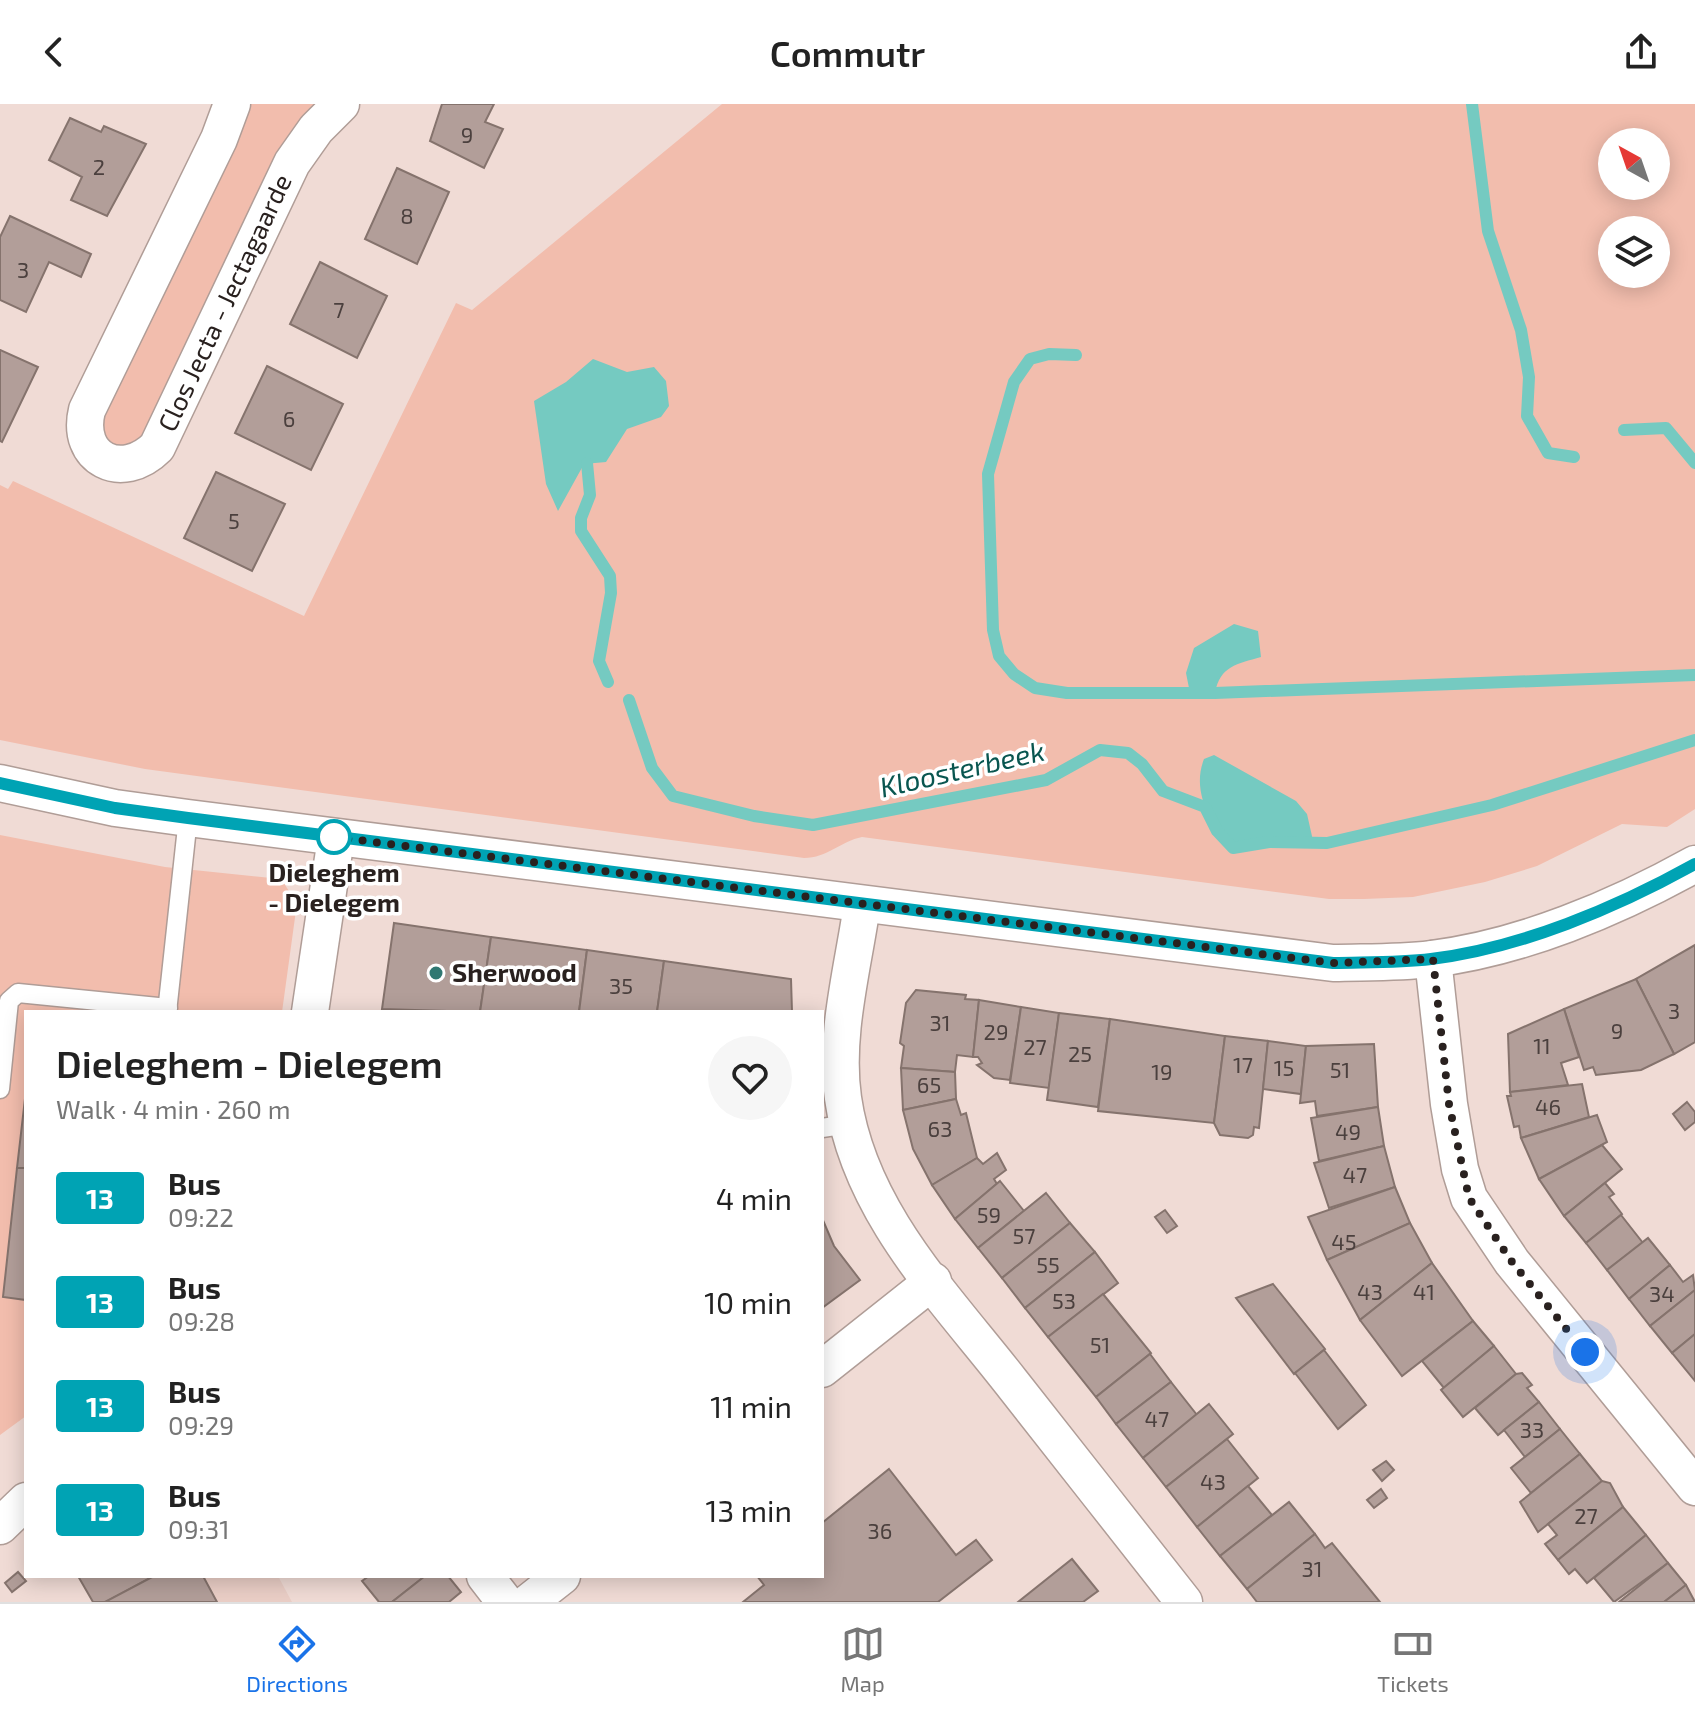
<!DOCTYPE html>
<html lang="en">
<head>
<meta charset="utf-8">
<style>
  :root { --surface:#fff; --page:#f6f6f6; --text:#222; --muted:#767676; --line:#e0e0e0; --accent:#1a73e8 }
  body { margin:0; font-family:"Exo 2",sans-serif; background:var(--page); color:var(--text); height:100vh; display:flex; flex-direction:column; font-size:30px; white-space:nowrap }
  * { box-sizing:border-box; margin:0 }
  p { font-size:26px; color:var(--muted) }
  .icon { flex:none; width:44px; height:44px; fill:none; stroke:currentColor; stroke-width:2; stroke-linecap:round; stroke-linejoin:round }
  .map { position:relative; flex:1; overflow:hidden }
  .details { position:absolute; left:24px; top:906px; width:800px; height:568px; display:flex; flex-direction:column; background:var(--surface); border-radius:0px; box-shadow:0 4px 20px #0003 }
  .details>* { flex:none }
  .badge { padding:0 16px; border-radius:6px; font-size:28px; line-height:52px }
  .needle { width:52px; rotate:320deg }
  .tools { position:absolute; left:1598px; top:24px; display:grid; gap:16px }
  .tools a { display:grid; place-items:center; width:72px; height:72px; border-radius:50%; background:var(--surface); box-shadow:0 4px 20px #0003; font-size:40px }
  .you { position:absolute; width:40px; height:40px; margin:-20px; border:6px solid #fff; border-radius:50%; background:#1a73e8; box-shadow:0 0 0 12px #1a73e833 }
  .map>.badge { position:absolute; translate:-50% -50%; box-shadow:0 0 0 4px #fff }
  .round { display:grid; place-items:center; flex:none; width:84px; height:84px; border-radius:42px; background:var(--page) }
  .overview { display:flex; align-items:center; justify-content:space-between; height:136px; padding:0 32px }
  h1 { font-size:38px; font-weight:600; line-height:60px }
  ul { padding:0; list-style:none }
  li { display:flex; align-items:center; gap:24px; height:104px; padding:0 32px }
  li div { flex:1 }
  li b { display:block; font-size:30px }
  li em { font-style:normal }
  li .badge { min-width:88px; font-weight:700; text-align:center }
  header { display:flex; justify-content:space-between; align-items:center; height:104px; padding:0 32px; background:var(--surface); font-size:36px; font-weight:600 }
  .tabs { display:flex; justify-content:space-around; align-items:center; height:112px; border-top:2px solid var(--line); background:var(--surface); font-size:22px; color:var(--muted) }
  .tabs a { display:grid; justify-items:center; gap:4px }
  .tabs .current { color:var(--accent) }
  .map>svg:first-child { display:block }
</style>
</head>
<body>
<header><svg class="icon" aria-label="back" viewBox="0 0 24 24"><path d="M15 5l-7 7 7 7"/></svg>Commutr<svg class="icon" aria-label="share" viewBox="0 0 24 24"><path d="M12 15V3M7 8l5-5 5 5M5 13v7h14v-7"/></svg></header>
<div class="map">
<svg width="1695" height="1498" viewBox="0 0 1695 1498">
  <rect width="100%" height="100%" fill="#f0dbd5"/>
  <polygon fill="#eacec6" points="154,1472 278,1472 292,1498 105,1498"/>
  <g fill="#f2bdad" fill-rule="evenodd">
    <polygon points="249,0 318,0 289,30 142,333 131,343 116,343 104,333 102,311"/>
    <path d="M 722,0 L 1695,0 L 1695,705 L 1667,723 L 1622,720 L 1537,762 L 1485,778 L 1413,793 L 1364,795 L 1329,795 L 862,733 C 841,737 827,754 804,754 L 145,665 L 0,636 L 0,381 L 8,385 L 13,377 L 304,512 L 456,199 L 472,206 ZM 1612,38 L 1656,38 L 1656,82 L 1612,82 ZM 1612,126 L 1656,126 L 1656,170 L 1612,170 Z"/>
    <polygon points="0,731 165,763 281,775 297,799 282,908 26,908 26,1312 0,1331"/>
  </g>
  <g fill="#75cac1">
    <polygon points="593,255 627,268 654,263 666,277 669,302 661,313 627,325 606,358 584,360 558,407 546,380 534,297 566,278"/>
    <path d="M 1234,520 L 1258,527 L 1261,553 C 1237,560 1220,562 1215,589 L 1190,589 L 1186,569 L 1194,544 Z"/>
    <path d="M 1214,651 L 1296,697 L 1307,710 L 1314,741 L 1269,738 L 1233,744 C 1211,721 1191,688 1204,655 Z"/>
  </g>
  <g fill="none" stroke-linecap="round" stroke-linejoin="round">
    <g stroke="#75cac1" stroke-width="12">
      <polyline points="1472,0 1488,127 1521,226 1529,273 1527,312 1548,349 1574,353"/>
      <polyline points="1076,251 1049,250 1030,255 1014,278 988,370 993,526 999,552 1014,570 1035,584 1067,589 1215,589 1695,571"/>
      <polyline points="1624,326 1666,324 1695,359"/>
      <polyline points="587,359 590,391 581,414 581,427 610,472 611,489 599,557 608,578"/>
      <polyline points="629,596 652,664 673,692 754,712 813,721 1046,676 1100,646 1128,649 1142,660 1163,687 1205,703 1217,727 1233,744 1269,738 1327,739 1492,701 1695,636"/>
    </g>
  </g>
  <g fill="#b29e99" stroke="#85736d" stroke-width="2">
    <polygon points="442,0 494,0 485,18 503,25 484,64 430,37"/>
    <polygon points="70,14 101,28 104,22 146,40 107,112 71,96 82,73 49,56"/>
    <polygon points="397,64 449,88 417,160 365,135"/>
    <polygon points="10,112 91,150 81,173 49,158 26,208 0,196 0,133"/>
    <polygon points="320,158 387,192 357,254 290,220"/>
    <polygon points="0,246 38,263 2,338 0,337"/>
    <polygon points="267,262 343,300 311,366 235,329"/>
    <polygon points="216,368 285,400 252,467 184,434"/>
    <polygon points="394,819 491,833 480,908 382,905"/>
    <polygon points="491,833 587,846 579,908 480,908"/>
    <polygon points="1695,841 1695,938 1674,950 1636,875"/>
    <polygon points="587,846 664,857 657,908 579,908"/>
    <polygon points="664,857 791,875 792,908 657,908"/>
    <polygon points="1636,875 1674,950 1641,966 1596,971 1593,963 1584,966 1564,905"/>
    <polygon points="916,886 966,891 965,895 979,896 973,953 957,951 955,968 901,964 904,942 900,939 906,899"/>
    <polygon points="979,896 1021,903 1010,976 994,974 977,961 982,959 978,953 973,953"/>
    <polygon points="1021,903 1059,909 1049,984 1010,979"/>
    <polygon points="1564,905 1579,953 1561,959 1568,981 1510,988 1508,930"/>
    <polygon points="1059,909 1110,915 1098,1003 1047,996"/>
    <polygon points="1110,915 1225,932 1214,1019 1098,1007"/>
    <polygon points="1225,932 1268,937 1259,1024 1254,1023 1253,1031 1248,1034 1220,1031 1214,1019"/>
    <polygon points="1268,937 1306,942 1301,990 1263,985"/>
    <polygon points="1374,940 1378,1003 1317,1012 1315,997 1300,999 1306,942"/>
    <polygon points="901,964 955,968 956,995 903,1006"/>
    <polygon points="1582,980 1589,1013 1521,1034 1519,1022 1514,1023 1507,992 1511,992 1510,988"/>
    <polygon points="26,986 26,1064 17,1064"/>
    <polygon points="956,995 961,1011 966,1009 977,1054 932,1081 913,1045 903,1006"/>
    <polygon points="1687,998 1695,1008 1695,1018 1685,1026 1673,1010"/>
    <polygon points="1378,1003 1384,1042 1319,1057 1311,1014"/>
    <polygon points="1597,1011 1607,1038 1539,1075 1521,1034"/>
    <polygon points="1602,1041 1622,1065 1564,1112 1539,1075"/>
    <polygon points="1384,1042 1395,1083 1329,1104 1314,1059"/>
    <polygon points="997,1049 1006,1066 994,1075 997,1080 955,1115 932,1081 977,1054 983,1060"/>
    <polygon points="17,1064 26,1064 26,1196 3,1193"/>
    <polygon points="1000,1077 1024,1107 978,1144 955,1115"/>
    <polygon points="1605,1079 1614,1090 1609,1093 1622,1110 1586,1139 1564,1112"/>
    <polygon points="1395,1083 1410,1119 1327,1156 1308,1113"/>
    <polygon points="1046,1089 1070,1119 1002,1174 978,1144"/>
    <polygon points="1165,1106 1177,1122 1167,1129 1155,1113"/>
    <polygon points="1621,1111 1643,1139 1607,1166 1586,1139"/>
    <polygon points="822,1114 834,1142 860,1176 822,1204"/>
    <polygon points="1070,1119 1095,1148 1025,1204 1002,1174"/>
    <polygon points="1410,1119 1432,1159 1360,1216 1327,1156"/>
    <polygon points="1648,1134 1670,1161 1629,1195 1607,1166"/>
    <polygon points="1095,1148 1118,1179 1048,1233 1025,1204"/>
    <polygon points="1432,1159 1473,1217 1402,1272 1360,1216"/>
    <polygon points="1670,1161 1683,1178 1693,1171 1695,1186 1650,1222 1629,1195"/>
    <polygon points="1273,1180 1325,1245 1294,1270 1236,1194"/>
    <polygon points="1695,1186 1695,1230 1672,1249 1650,1222"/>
    <polygon points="1103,1190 1151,1249 1096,1293 1048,1233"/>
    <polygon points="1473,1217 1494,1242 1444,1284 1422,1257"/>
    <polygon points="1695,1230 1695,1277 1672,1249"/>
    <polygon points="1494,1242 1516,1270 1463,1313 1441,1286"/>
    <polygon points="1324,1246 1366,1301 1338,1325 1295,1269"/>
    <polygon points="1150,1250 1171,1278 1116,1320 1096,1293"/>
    <polygon points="1522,1269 1532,1281 1527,1284 1539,1298 1498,1331 1475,1304 1516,1270"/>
    <polygon points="1171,1278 1197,1311 1143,1354 1116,1320"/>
    <polygon points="1539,1298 1560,1325 1525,1353 1504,1326"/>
    <polygon points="1209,1300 1233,1330 1166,1383 1143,1354"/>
    <polygon points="1560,1325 1580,1350 1531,1389 1511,1364"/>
    <polygon points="1227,1335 1258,1374 1197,1423 1166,1383"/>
    <polygon points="1580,1350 1602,1377 1538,1428 1520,1398"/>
    <polygon points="1386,1357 1394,1366 1382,1377 1373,1366"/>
    <polygon points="889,1365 956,1451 976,1436 992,1456 938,1498 743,1498 764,1481 757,1472 822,1472 822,1419"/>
    <polygon points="1602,1377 1610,1379 1623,1403 1558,1456 1545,1440 1557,1431 1548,1420"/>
    <polygon points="1248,1382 1272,1411 1220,1452 1197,1423"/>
    <polygon points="1381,1385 1387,1394 1374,1404 1367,1396"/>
    <polygon points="1289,1398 1315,1430 1247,1485 1220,1452"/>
    <polygon points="1623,1403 1646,1431 1587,1479 1575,1465 1569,1470 1558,1456"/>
    <polygon points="1315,1430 1325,1444 1332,1439 1380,1498 1257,1498 1247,1485"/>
    <polygon points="1646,1431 1668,1459 1614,1498 1594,1474"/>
    <polygon points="1072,1455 1098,1487 1083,1498 1018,1498"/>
    <polygon points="1668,1459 1686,1481 1664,1498 1619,1498"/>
    <polygon points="18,1468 26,1477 12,1488 5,1479"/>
    <polygon points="78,1472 154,1472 106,1498 93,1498"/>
    <polygon points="154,1472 203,1472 217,1498 105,1498"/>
    <polygon points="369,1472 425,1472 392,1498 379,1498 362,1477"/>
    <polygon points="425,1472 448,1472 461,1488 449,1498 392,1498"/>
    <polygon points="1686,1481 1695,1498 1664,1498"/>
  </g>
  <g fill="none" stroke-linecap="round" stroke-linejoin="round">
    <g stroke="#b09d97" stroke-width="21">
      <g id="service">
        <polyline points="167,908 188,714"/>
        <polyline points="0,985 9,897 18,889 168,904"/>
        <polyline points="822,1024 848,1020"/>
      </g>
    </g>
    <g stroke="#b09d97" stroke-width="39">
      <g id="minor">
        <path d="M 232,0 L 219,35 L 87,306 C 75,355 122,378 157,343 L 292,59 L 316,25 L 341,0"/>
        <path d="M 0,679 L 115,704 L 188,714 L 1333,859 C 1365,858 1398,859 1431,855 C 1521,844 1616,804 1695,760"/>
        <path d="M 862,801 C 853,864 834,931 843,994 C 859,1107 943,1191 1011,1278 C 1069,1351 1126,1425 1184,1498"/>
        <polyline points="1433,855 1449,1000 1460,1065 1469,1094 1512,1158 1695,1383"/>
        <polyline points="310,908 336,734"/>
        <polyline points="822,1265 933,1177"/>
        <polyline points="0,1422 26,1397"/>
        <polyline points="485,1472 505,1498"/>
        <polyline points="529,1498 562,1472"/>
      </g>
    </g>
    <use href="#service" stroke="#fff" stroke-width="18"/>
    <use href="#minor" stroke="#fff" stroke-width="36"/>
  </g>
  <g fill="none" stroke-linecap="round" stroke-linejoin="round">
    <g stroke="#fff" stroke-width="18">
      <path id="line" d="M 0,679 L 115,704 L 188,714 L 1333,859 C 1365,858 1398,859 1431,855 C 1521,844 1616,804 1695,760"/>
    </g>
    <use href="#line" stroke="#00a3b4" stroke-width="12"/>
    <polyline stroke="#29211f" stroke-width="8" stroke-dasharray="0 14.4" points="334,733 1333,859 1433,855 1449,1000 1469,1094 1512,1158 1585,1248"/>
  </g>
  <circle fill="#fff" stroke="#00a3b4" stroke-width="4" cx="334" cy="733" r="16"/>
  <circle fill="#307872" stroke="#fff" stroke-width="3" cx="436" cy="869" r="8"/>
  <g text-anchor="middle" stroke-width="7" stroke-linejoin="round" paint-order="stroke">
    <g font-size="22" fill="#4b403e">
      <text x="467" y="39">9</text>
      <text x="99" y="71">2</text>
      <text x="407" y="120">8</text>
      <text x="23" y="174">3</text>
      <text x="339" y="214">7</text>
      <text x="289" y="323">6</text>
      <text x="234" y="425">5</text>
      <text x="621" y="890">35</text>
      <text x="1674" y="915">3</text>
      <text x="940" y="927">31</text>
      <text x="1617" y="935">9</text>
      <text x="996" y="936">29</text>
      <text x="1542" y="950">11</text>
      <text x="1035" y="951">27</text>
      <text x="1080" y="958">25</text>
      <text x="1243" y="969">17</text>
      <text x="1284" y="972">15</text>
      <text x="1340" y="974">51</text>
      <text x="1162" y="976">19</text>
      <text x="929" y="989">65</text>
      <text x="1548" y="1011">46</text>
      <text x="940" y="1033">63</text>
      <text x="1348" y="1036">49</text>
      <text x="1355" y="1079">47</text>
      <text x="989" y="1119">59</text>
      <text x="1024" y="1140">57</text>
      <text x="1344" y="1146">45</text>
      <text x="1048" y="1169">55</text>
      <text x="1370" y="1196">43</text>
      <text x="1424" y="1196">41</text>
      <text x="1662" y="1198">34</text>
      <text x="1064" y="1205">53</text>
      <text x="1100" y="1249">51</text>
      <text x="1157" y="1323">47</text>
      <text x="1532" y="1334">33</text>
      <text x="1213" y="1386">43</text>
      <text x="1586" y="1420">27</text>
      <text x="880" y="1435">36</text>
      <text x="1312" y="1473">31</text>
    </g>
    <g font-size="26" fill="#29211f" stroke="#fff">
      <text transform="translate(225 199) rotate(-65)" y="9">Clos Jecta - Jectagaarde</text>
    </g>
    <g font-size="26" font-weight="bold" fill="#29211f" stroke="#fff">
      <text x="334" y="778">Dieleghem<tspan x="334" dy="30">- Dielegem</tspan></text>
    </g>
    <g font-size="26" font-weight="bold" fill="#29211f" stroke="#fff" text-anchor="start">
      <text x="452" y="878">Sherwood</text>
    </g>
    <g font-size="28" font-style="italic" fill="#095650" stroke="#fff">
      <text transform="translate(962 665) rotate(-13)" y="10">Kloosterbeek</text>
    </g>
  </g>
</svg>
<div class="tools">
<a><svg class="needle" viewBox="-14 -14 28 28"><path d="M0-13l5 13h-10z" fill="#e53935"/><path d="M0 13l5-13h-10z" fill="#767676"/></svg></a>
<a><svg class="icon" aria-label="layers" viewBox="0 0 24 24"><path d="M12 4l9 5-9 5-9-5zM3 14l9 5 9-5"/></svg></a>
</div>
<div class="you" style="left:1585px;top:1248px"></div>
<section class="details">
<div class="overview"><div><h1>Dieleghem - Dielegem</h1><p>Walk · 4 min · 260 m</p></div><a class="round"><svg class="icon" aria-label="heart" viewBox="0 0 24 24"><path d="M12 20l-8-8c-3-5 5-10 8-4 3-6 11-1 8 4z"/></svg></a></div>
<ul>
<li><span class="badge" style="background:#00a3b4;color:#fff">13</span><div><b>Bus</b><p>09:22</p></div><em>4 min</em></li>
<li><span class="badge" style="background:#00a3b4;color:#fff">13</span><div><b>Bus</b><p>09:28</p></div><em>10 min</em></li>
<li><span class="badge" style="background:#00a3b4;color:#fff">13</span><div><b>Bus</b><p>09:29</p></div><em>11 min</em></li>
<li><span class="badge" style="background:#00a3b4;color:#fff">13</span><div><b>Bus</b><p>09:31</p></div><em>13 min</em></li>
</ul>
</section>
</div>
<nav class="tabs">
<a class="current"><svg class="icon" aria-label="directions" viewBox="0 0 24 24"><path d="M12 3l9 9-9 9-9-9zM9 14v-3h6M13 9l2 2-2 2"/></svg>Directions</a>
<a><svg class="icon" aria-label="map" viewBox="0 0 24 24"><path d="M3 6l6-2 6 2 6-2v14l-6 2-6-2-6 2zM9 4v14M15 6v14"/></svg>Map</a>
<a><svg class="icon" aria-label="tickets" viewBox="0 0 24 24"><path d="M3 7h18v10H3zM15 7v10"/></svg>Tickets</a>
</nav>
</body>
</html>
